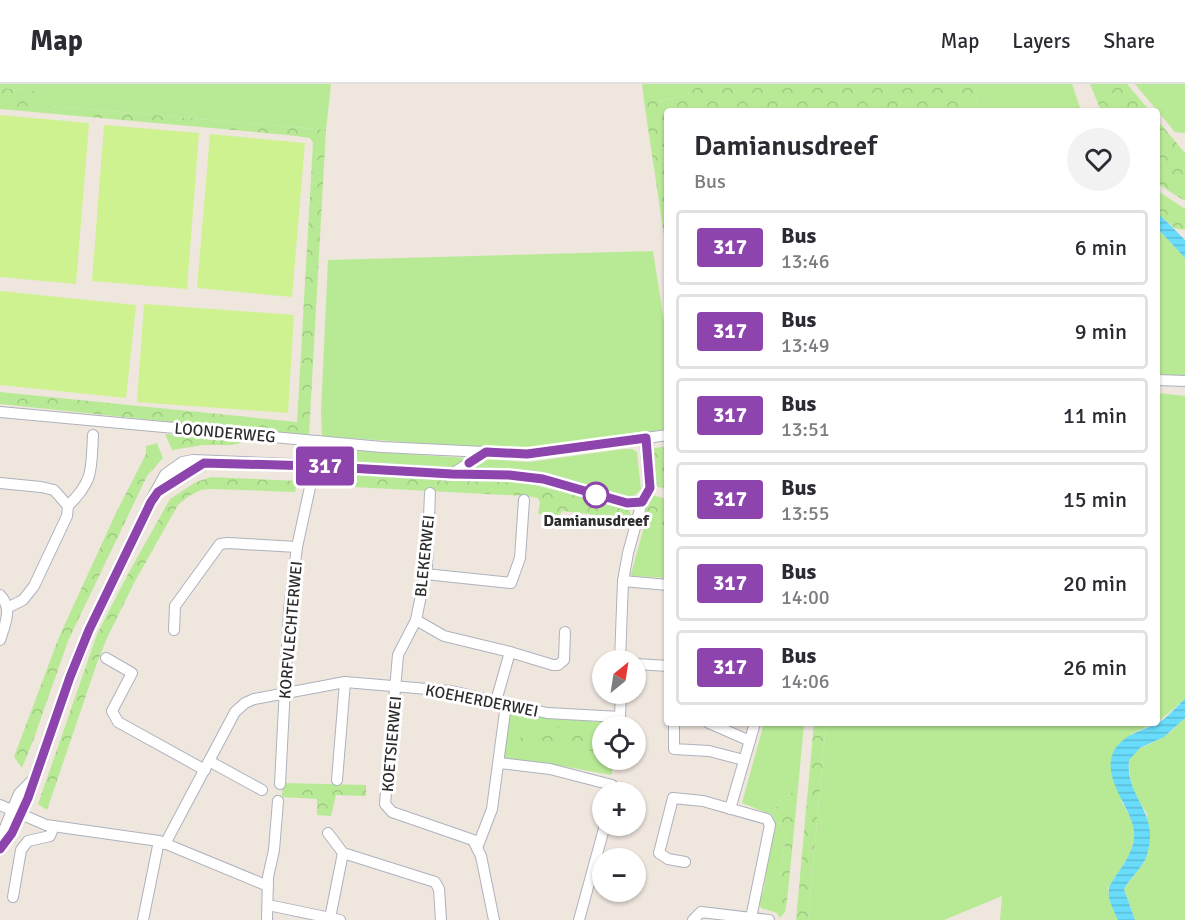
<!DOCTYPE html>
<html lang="en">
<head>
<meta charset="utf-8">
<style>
  :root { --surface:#fff; --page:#f2f2f3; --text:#2b2b33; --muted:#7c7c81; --line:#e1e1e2 }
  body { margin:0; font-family:Signika,sans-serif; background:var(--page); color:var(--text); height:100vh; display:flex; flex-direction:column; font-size:22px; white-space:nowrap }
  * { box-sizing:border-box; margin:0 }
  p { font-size:20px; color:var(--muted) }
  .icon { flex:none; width:33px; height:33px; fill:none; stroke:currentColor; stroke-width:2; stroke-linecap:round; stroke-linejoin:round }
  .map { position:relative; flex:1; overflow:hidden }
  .panel { position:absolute; left:664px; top:24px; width:496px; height:618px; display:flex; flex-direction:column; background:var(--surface); border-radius:6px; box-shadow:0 2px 4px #0004 }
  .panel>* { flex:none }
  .badge { padding:0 12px; border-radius:4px; font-size:21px; line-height:39px }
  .needle { width:39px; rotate:30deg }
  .buttons { position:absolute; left:592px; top:566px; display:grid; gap:12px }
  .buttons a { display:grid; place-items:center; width:54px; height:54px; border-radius:50%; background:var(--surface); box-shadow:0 2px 4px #0004; font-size:30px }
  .map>.badge { position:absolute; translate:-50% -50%; box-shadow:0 0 0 3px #fff }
  .round { display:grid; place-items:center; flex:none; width:63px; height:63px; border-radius:32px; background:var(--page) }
  .head { display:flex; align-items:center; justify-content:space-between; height:102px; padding:0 30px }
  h1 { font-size:28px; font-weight:600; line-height:45px }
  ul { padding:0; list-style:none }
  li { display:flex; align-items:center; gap:18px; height:75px; margin:0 12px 9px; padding:0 18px; border:3px solid var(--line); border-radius:6px }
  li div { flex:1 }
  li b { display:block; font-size:22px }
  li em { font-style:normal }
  li .badge { min-width:66px; font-weight:700; text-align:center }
  header { display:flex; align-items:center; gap:36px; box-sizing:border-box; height:84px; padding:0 30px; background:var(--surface); border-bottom:2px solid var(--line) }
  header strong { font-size:28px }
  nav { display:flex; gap:33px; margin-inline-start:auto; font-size:21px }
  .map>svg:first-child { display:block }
</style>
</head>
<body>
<header>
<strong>Map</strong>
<nav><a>Map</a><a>Layers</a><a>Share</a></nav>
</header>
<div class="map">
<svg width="1185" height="836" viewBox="0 0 1185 836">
  <defs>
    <pattern id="forest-crowns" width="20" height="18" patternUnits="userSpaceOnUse" patternTransform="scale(1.5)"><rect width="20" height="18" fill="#b8ea96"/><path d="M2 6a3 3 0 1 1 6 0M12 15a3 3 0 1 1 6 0" fill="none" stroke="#9ec981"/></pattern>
    <pattern id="water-rules" width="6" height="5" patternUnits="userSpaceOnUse" patternTransform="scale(1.5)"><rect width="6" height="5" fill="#68dcfa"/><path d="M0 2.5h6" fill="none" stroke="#5abdd6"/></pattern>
  </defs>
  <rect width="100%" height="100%" fill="#efe6de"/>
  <g fill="#b8ea96">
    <polygon points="0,0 331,0 326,46 40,21 40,7 0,4"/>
    <polygon points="642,0 687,0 689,11 658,17 644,17"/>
    <polygon points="975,0 1072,0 1081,27 978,27"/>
    <polygon points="1135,0 1185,0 1185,49 1175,48"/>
    <polygon points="1158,145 1185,174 1185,295 1158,294"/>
    <path d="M 653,167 L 667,257 L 667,345 C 611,353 554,364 497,365 L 322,352 L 321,327 L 328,176 Z"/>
    <polygon points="1158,309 1185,312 1185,615 1158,638"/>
    <polygon points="624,365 632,365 637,368 641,405 634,412 627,412 532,389 320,376 321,369 329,366 343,366 529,378"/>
    <polygon points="667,442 667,494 632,492 631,490 644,443"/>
    <polygon points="509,627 548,634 613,639 615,642 603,642 603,675 613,675 612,689 611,691 551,680 504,676"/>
    <path d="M 1185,634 L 1185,836 L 1135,836 L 1124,805 L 1145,777 L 1147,730 L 1135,710 L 1131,698 L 1128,678 C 1135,663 1150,662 1163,653 C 1171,649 1178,640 1185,634 Z"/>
    <polygon points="764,639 804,639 798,705 781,715 772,731 742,719"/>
    <polygon points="826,639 1155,639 1131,650 1121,717 1132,736 1135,750 1130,770 1108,804 1110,817 1118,836 1000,836 1002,812 944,836 808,836"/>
    <polygon points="774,736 781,739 780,743 786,750 780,793 780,834 777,829 761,824 759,819 764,804"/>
  </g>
  <g fill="url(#forest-crowns)">
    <polygon points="687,0 975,0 978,27 668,27 667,172 644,17 658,17 689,11"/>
    <polygon points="1090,0 1127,0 1150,27 1101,27"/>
    <polygon points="0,4 40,7 40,21 326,46 309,351 306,352 0,320 0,308 297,338 313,59 310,54 288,51 0,25"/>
    <polygon points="1158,37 1185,69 1185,117 1158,100"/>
    <polygon points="1158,107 1185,125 1185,146 1174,144 1158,129"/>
    <polygon points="165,350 244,358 232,361 203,361 172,366"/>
    <polygon points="157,359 163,374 147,392 68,557 33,657 22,684 14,673 59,553 116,429 146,370 146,362"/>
    <polygon points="667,362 667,405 654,402 652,368 655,364"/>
    <polygon points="318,389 526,399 623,423 629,426 632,433 630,437 615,433 562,427 560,431 538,430 540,418 538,414 526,412 315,401"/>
    <polygon points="211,393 298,397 295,408 211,405 201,406 189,412 178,421 134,499 107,554 97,579 47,726 38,720 97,550 128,490 170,415 196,398"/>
    <polygon points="652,411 667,415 667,442 644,443 642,430"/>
    <polygon points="814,639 826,639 808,836 796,836"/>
    <polygon points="549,641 598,648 595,668 520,657 522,647 548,651"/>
    <polygon points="283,699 366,701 366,712 336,711 331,732 317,731 317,715 282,713"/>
    <polygon points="798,705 787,817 785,828 780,834 780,793 786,750 780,743 781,739 774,736 772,731 781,715"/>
  </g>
  <g fill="#cff291">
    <polygon points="0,31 89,39 76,200 0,193"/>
    <polygon points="104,41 199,49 187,205 92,197"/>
    <polygon points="210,50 305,59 292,213 197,204"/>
    <polygon points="0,207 136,221 126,314 0,301"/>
    <polygon points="144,220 294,231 288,329 137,318"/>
  </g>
  <g fill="url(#water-rules)">
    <polygon points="1158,129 1185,156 1185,174 1158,145"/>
    <path d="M 1185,615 L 1185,634 L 1164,653 L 1140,664 L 1129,676 C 1125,716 1162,727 1146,774 C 1143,782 1129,796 1124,805 L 1135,836 L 1118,836 C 1114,827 1107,815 1109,805 C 1109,801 1113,797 1115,793 C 1124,780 1136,764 1134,747 C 1132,725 1102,695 1113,669 C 1122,650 1142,647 1158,639 C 1167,634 1177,622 1185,615 Z"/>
  </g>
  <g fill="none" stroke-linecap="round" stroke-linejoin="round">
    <g stroke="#aeb2bd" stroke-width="12">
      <g id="minor">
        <polyline points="1158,296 1185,297"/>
        <polyline points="0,328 382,363 527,370 668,351"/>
        <polyline points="314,382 318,357"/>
        <polyline points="452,390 486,368"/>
        <polyline points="0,399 41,403 54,406 68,422 67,432 34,502 23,516 7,524"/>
        <polyline points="430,409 427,482 416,536 398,571 385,720 392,728 473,756 481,772 494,836"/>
        <path d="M 68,422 C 94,396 91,387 93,351"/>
        <polyline points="425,490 511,499 520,474 524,416"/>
        <polyline points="623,497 668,501"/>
        <path d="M 0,511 C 13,524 5,541 0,556"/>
        <polyline points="416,536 444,552 510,568 553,581 558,581 564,576 565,548"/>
        <polyline points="174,546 175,522 220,460 228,459 297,463"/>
        <polyline points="106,574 132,589 112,627 118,638 205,686"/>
        <polyline points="620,576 623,497 628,469 642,418"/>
        <polyline points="636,580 668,582"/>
        <polyline points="496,617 510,568"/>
        <polyline points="674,639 674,665 709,667 744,676"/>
        <polyline points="709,639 750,657"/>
        <polyline points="209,677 262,706"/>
        <polyline points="499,679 550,685 612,701 612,708"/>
        <polyline points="337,696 345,598"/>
        <polyline points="280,700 289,526 297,463 312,394"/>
        <polyline points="0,721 46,741 159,757 268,802"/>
        <polyline points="730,725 755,639"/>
        <polyline points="328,749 343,769 435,798 439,805 441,836"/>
        <polyline points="165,760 235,628 245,619 254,615 345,598 451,607 547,629 620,633 621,609"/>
        <polyline points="477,764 492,725 506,620"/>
        <polyline points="685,778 668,775 659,769 673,714 703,717 767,735 770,741 751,834"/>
        <polyline points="13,813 21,766 28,757 50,752 54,742"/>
        <polyline points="268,821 340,836"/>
        <polyline points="330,834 343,769"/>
        <polyline points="143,836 159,757"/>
        <polyline points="267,836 268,793 274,766 278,717"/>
        <polyline points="579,836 605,741"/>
        <polyline points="693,836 701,828 769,836"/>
      </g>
    </g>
    <g stroke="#aeb2bd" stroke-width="14">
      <g id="tertiary">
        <polyline points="159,407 204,379"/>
        <polyline points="1,756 20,710 32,698"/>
        <polyline points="0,765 12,749 28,714 70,593 89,546 151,418 166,391 183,379 193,377 314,382 452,390 509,391 543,395 627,419 642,418 650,404 646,354"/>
      </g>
    </g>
    <use href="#minor" stroke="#fff" stroke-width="10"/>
    <use href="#tertiary" stroke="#fff" stroke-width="12"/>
  </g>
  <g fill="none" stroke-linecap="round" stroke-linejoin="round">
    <g stroke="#fff" stroke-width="14">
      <polyline id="line" points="0,765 12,749 28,714 70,593 89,546 151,418 158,408 204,379 314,382 452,390 509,391 543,395 627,419 642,418 650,404 646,354 527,370 486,368 469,379"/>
    </g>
    <use href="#line" stroke="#8e44ad" stroke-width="9"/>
  </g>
  <circle fill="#fff" stroke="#8e44ad" stroke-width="3" cx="596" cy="411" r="12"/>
  <g text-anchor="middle" stroke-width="6" stroke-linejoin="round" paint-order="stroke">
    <g font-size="16" fill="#2c2c2c" stroke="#fff">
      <text transform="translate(225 348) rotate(5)" y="6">LOONDERWEG</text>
      <text transform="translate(424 472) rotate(-84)" y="6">BLEKERWEI</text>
      <text transform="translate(290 546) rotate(-85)" y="6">KORFVLECHTERWEI</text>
      <text transform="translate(482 616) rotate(11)" y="6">KOEHERDERWEI</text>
      <text transform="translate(391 660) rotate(-85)" y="6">KOETSIERWEI</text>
    </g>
    <g font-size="16" font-weight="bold" fill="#2c2c2c" stroke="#fff">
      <text x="596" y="442">Damianusdreef</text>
    </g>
  </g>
</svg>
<div class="buttons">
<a><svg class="needle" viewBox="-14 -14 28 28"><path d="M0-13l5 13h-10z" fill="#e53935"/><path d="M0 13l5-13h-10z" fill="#7c7c81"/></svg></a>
<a><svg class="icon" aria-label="locate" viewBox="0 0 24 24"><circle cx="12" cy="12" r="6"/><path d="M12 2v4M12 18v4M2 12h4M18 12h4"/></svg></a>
<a>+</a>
<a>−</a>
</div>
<b class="badge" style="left:325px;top:382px;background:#8e44ad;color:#fff">317</b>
<section class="panel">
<div class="head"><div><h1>Damianusdreef</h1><p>Bus</p></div><a class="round"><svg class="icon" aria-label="heart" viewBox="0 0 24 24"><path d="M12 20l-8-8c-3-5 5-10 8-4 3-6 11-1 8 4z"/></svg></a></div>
<ul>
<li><span class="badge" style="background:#8e44ad;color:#fff">317</span><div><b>Bus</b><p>13:46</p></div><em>6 min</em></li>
<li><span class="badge" style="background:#8e44ad;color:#fff">317</span><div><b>Bus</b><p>13:49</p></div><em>9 min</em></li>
<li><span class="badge" style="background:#8e44ad;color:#fff">317</span><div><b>Bus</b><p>13:51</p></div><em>11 min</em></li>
<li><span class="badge" style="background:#8e44ad;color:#fff">317</span><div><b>Bus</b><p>13:55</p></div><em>15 min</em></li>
<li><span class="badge" style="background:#8e44ad;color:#fff">317</span><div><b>Bus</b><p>14:00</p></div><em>20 min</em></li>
<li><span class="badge" style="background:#8e44ad;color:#fff">317</span><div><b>Bus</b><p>14:06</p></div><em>26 min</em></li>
</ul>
</section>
</div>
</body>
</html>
